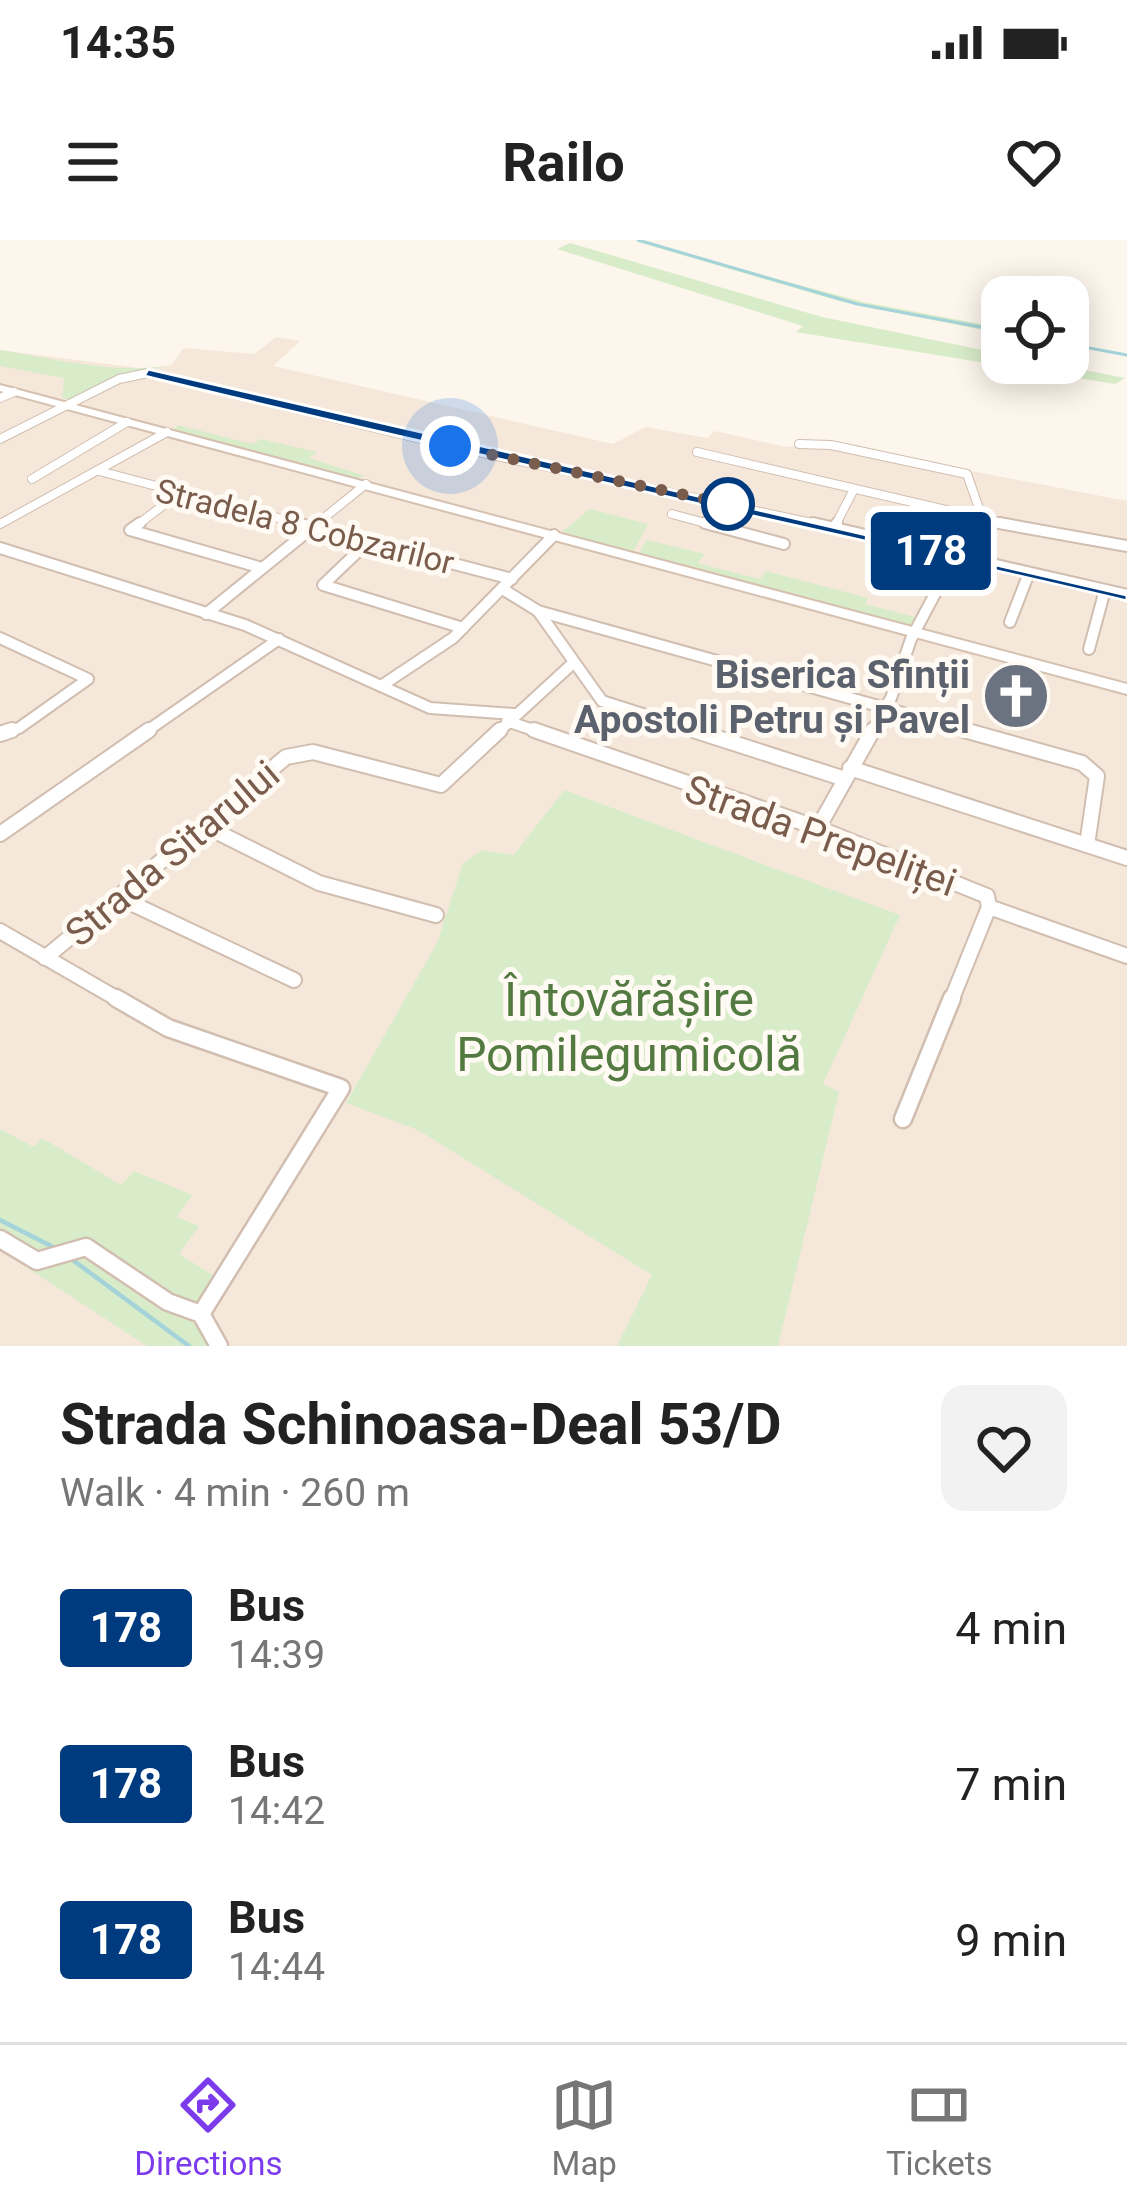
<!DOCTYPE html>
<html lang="en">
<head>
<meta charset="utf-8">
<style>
  :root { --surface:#fff; --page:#f2f2f2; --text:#222; --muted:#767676; --line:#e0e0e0; --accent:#7c3aed }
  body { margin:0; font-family:Roboto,sans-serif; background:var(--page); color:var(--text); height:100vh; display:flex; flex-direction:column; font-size:45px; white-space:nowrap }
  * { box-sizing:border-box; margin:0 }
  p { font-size:39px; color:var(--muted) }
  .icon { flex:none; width:66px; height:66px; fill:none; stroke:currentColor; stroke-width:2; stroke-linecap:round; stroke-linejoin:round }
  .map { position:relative; height:1106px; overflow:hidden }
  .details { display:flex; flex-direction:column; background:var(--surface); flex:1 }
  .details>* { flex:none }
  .badge { padding:0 24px; border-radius:9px; font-size:42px; line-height:78px }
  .controls { position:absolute; left:981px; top:36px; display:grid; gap:24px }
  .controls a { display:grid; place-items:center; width:108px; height:108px; border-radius:24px; background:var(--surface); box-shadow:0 6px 30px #0003; font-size:60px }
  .you { position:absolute; width:60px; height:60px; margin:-30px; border:9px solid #fff; border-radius:50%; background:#1a73e8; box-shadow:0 0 0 18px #1a73e833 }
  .map>.badge { position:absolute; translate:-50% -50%; box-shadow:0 0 0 6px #fff }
  .round { display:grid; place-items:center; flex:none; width:126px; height:126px; border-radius:24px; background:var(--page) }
  .overview { display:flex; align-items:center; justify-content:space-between; height:204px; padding:0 60px }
  h1 { font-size:57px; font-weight:700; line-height:90px }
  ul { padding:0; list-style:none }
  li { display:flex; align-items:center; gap:36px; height:156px; padding:0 60px }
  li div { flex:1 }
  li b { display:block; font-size:45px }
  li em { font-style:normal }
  li .badge { min-width:132px; font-weight:700; text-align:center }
  .status { display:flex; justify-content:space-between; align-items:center; height:84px; padding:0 60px; background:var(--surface); direction:ltr }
  .status svg { height:33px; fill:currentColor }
  header { display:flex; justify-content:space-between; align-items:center; height:156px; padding:0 60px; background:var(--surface); font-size:54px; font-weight:700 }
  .menu { display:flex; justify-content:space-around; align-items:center; height:168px; border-top:3px solid var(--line); background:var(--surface); font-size:33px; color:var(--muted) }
  .menu a { display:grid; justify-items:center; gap:6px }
  .menu .selected { color:var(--accent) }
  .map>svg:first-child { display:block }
</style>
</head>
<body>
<div class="status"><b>14:35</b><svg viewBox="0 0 49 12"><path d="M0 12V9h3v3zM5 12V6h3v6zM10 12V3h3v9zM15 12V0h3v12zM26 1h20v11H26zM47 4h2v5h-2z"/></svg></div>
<header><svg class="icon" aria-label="menu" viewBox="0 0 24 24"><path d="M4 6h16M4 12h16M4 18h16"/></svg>Railo<svg class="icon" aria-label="heart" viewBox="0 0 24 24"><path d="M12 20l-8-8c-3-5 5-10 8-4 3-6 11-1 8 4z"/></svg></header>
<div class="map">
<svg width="1127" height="1106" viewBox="0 0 1127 1106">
  <rect width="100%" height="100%" fill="#fdf6ec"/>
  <polygon fill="#f5e8da" points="276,97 300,101 273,126 613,204 646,187 707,198 715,191 787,207 821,202 1127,261 1127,1106 0,1106 0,110 147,129 171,125 184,108 254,114"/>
  <g fill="#d8ecc9">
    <polygon points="631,0 863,62 1002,88 1002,94 839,61"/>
    <polygon points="570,3 822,77 1002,114 1002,123 1049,123 1125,138 1115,144 796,92 803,86 557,9"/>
    <path d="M 0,110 C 56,119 115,135 171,125 L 130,133 L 74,161 L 62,158 L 64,138 L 0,126 Z"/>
    <polygon points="178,185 252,204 261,199 317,212 309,218 366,236 356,238 173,190"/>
    <polygon points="590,269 648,284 631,315 559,294"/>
    <polygon points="647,300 705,314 697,323 760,339 766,331 868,358 865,364 919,378 911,390 637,316"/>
    <polygon points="564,550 900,675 823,844 839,852 778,1106 617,1106 652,1035 418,890 346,863 437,703 463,623 482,610 514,615"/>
    <polygon points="0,889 34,907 42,898 121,945 134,931 192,955 177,977 199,986 179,1014 216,1037 188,1076 211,1106 147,1106 0,1010"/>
  </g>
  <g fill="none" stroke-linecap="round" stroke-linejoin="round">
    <g stroke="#a5d3da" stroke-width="3">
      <polyline points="638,0 857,64 1002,91"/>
      <polyline points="1068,104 1127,115"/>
    </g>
    <g stroke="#a5d3da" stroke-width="4.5">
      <polyline points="0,980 57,1009"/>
      <polyline points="70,1018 189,1106"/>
    </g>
    <g stroke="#d1beb0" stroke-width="10">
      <g id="street-far3">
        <polyline points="0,158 14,152"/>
        <polyline points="0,199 119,139 148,133 450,206 826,286"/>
        <polyline points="799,204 831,205 967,234 983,280"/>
        <polyline points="697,212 1015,286"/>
        <polyline points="99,231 309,286"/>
        <polyline points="32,239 127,182"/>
        <polyline points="672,274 716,286"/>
        <polyline points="0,284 167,192"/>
        <polyline points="136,286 178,254"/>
        <polyline points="314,286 366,244"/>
        <polyline points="835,286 853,251"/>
      </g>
    </g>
    <g stroke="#d1beb0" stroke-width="14">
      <g id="street-far2">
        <polyline points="140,283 130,290 262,328"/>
        <polyline points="297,283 512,339"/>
        <polyline points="705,283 784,304"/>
        <polyline points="813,283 1127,355"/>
        <polyline points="999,283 1127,306"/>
        <polyline points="834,288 837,283"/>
        <polyline points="369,301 323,345 463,388"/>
        <polyline points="0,308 245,385 430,468 514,474"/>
        <polyline points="504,350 538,371 975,493"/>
        <polyline points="538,371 602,461 702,493"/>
        <polyline points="206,374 318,283"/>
        <polyline points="1010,382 1029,333"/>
        <polyline points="0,398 88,439 19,488 3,493"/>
        <polyline points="1089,409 1105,350"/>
        <polyline points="381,446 453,398 554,295"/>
        <polyline points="507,481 542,493"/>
        <polyline points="144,493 279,399"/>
        <polyline points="497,493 572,424"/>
        <polyline points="871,493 891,458 911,399 955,316"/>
      </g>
    </g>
    <g stroke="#d1beb0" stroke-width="18">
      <g id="street-far1">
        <polyline points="534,490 818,588 987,656 989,667 1127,716"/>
        <polyline points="693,490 845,539"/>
        <polyline points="964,490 1082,523 1097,536 1087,605"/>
        <polyline points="0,494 12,490"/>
        <polyline points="850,528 1127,618"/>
        <polyline points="203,585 319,643 436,675"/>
        <polyline points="818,588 873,490"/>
        <polyline points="0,594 149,490"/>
        <polyline points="118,657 294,740"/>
        <polyline points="0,691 121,761"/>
        <polyline points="45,718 286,517 313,512 441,545 500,490"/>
        <polyline points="951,761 989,667"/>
      </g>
    </g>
    <g stroke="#d1beb0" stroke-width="21">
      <g id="street">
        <polyline points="116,758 168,788 341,848 201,1074"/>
        <polyline points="903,879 952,758"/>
        <polyline points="0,999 37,1021 86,1007 168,1062 201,1074 219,1106"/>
      </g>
    </g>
    <g stroke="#d6c0b0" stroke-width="4">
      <polygon id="secondary" points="0,145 1127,444 1127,454 0,151"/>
    </g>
    <use href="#street-far3" stroke="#fff" stroke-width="8"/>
    <use href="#street-far2" stroke="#fff" stroke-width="10"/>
    <use href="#street-far1" stroke="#fff" stroke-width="14"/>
    <use href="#street" stroke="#fff" stroke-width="16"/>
    <use href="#secondary" fill="#fff" fill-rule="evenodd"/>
  </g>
  <polygon fill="#d1b7a8" points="1016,437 1029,441 1020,466 1006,462"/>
  <polygon fill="#f3d5c3" stroke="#aa9588" stroke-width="3" points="1016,437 1029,441 1024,456 1010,452"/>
  <path fill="#003b80" stroke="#fff" stroke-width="3" d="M 148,129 L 1127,355 L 1127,361 C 799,284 470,216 144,136 Z"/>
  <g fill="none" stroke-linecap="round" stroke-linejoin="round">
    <polyline stroke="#7a5c4d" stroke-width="12" stroke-dasharray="0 21.6" points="450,206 728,264"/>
  </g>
  <defs>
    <g id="church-disc" transform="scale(3.45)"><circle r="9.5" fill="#6b7280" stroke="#fffaf3"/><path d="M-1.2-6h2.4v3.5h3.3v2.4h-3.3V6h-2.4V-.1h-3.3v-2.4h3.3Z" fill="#fff"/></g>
  </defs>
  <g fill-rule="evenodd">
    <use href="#church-disc" x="1016" y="456"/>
  </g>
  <circle fill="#fff" stroke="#003b80" stroke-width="6" cx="728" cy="264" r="24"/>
  <g text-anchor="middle" stroke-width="10" stroke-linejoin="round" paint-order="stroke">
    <g font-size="33" fill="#7a5c4d" stroke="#fffaf3">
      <text transform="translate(305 286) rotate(14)" y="12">Stradela 8 Cobzarilor</text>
    </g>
    <g font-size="39" font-weight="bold" fill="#5b616d" stroke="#fffaf3" text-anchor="end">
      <text x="970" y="448">Biserica Sfinții<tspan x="970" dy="45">Apostoli Petru și Pavel</tspan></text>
    </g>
    <g font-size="39" fill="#7a5c4d" stroke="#fffaf3">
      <text transform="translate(821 595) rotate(20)" y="14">Strada Prepeliței</text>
      <text transform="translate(172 613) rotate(-40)" y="14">Strada Sitarului</text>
    </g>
    <g font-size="48" fill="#537a41" stroke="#fffaf3">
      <text x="629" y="776">Întovărășire<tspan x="629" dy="55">Pomilegumicolă</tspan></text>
    </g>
  </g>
</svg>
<div class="controls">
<a><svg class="icon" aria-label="locate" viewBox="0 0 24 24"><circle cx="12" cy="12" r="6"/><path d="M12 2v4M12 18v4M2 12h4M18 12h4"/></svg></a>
</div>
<div class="you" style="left:450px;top:206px"></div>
<b class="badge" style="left:931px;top:311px;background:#003b80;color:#fff">178</b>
</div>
<section class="details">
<div class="overview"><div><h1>Strada Schinoasa-Deal 53/D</h1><p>Walk · 4 min · 260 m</p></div><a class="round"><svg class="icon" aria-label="heart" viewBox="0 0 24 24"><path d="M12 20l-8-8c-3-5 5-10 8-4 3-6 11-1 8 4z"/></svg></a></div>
<ul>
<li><span class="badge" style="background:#003b80;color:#fff">178</span><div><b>Bus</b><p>14:39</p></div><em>4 min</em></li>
<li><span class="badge" style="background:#003b80;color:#fff">178</span><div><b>Bus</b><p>14:42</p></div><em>7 min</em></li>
<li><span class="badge" style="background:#003b80;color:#fff">178</span><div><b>Bus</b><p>14:44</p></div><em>9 min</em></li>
</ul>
</section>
<nav class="menu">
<a class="selected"><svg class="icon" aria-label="directions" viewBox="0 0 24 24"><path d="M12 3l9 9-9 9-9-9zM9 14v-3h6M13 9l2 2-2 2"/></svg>Directions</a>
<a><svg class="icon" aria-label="map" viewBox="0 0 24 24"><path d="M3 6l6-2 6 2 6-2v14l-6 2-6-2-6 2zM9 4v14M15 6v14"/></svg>Map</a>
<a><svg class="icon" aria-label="tickets" viewBox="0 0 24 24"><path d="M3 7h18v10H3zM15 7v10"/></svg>Tickets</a>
</nav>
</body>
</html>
